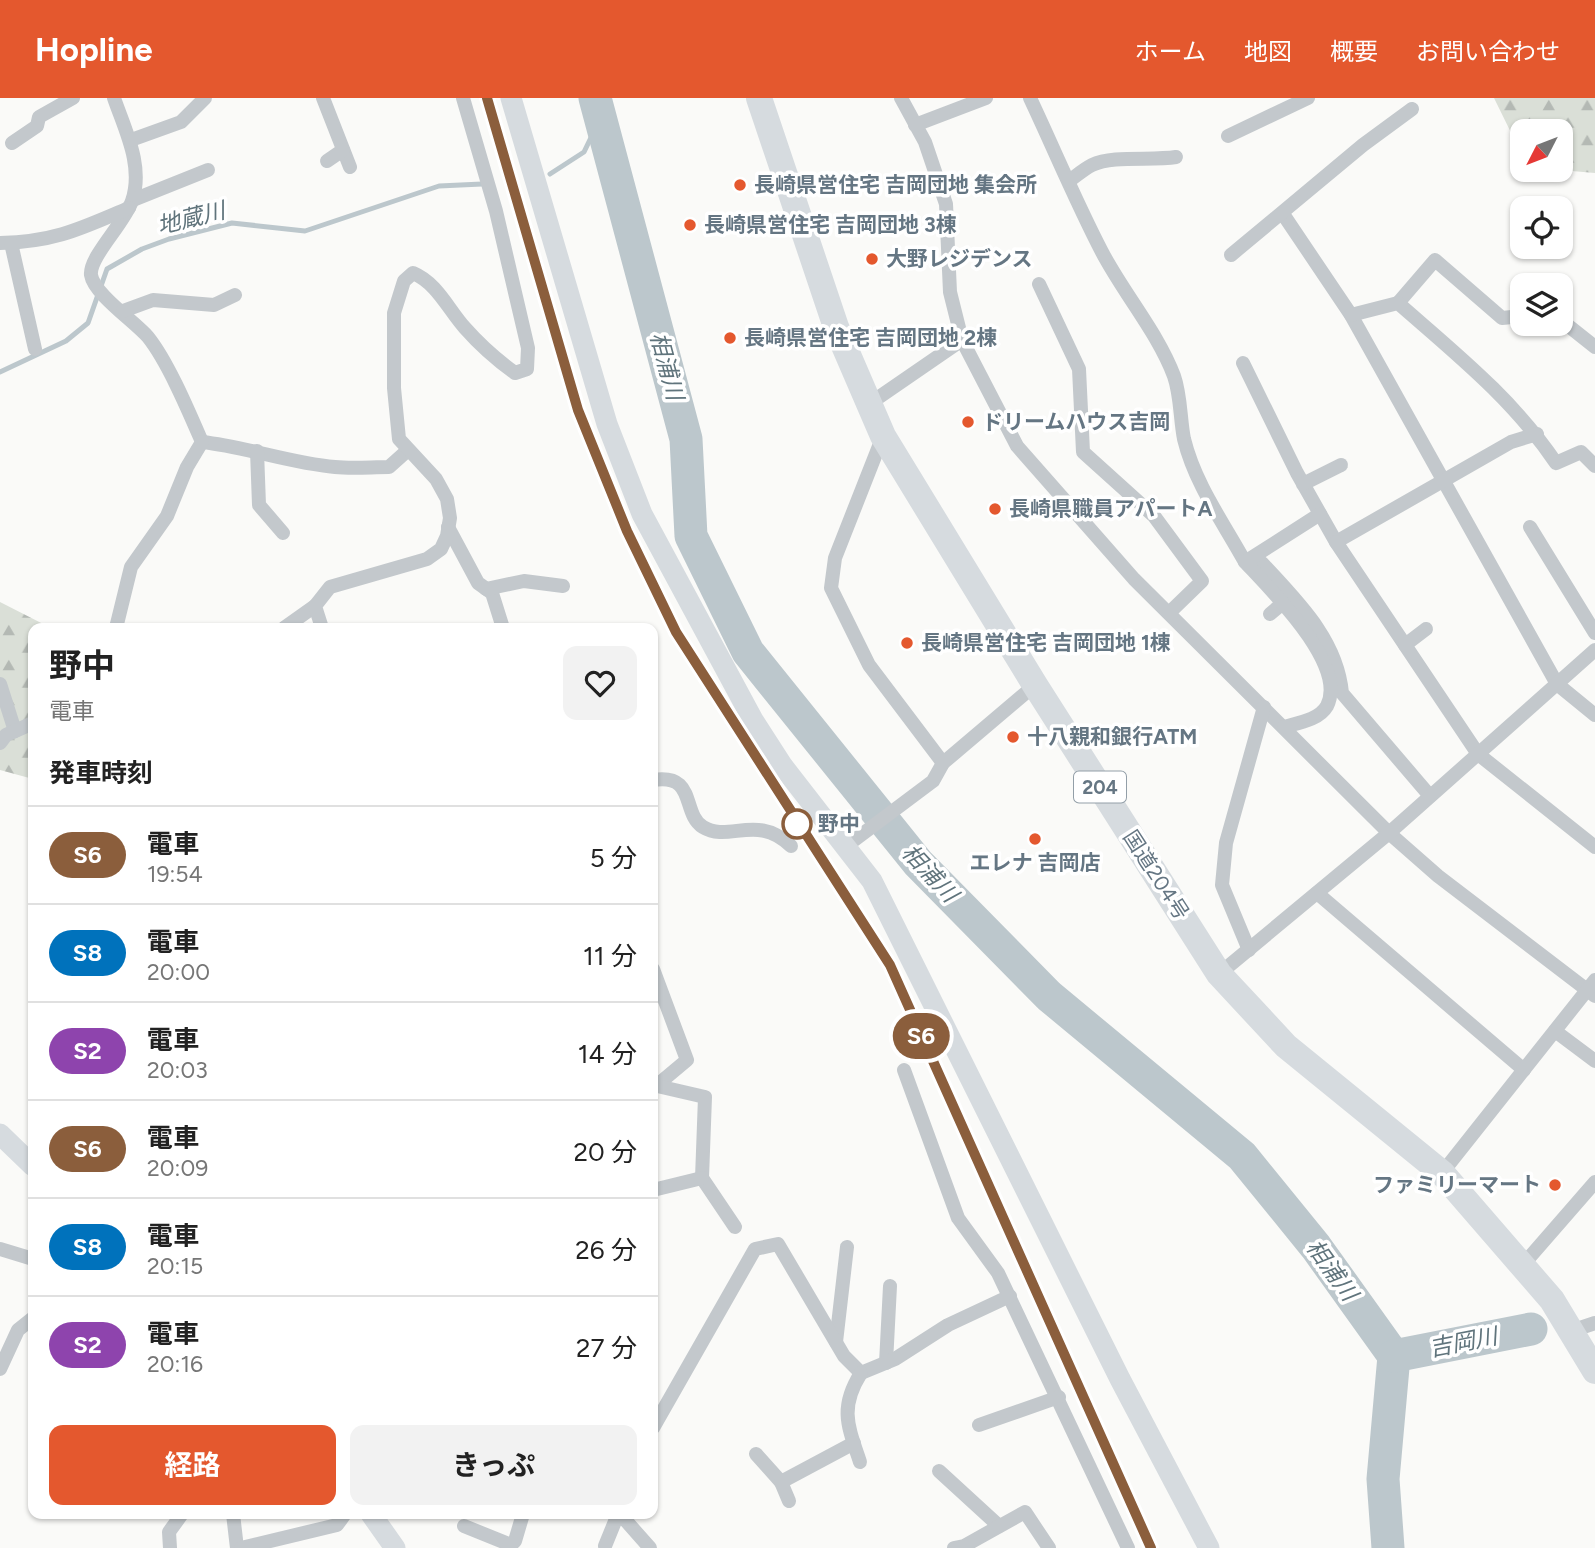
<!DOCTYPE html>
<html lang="ja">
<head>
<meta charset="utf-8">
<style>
  :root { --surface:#fff; --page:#f2f2f2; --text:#222; --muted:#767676; --line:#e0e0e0; --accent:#e4582e }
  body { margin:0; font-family:Figtree,"Noto Sans JP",sans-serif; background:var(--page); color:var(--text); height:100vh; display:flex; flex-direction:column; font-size:26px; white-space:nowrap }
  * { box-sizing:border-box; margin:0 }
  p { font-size:23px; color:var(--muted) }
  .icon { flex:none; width:38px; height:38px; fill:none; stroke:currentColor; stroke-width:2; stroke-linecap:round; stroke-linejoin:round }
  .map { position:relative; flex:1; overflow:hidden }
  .drawer { position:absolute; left:28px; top:525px; width:630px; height:896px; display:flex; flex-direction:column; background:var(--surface); border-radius:14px; box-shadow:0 2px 5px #0004 }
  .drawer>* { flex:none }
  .badge { padding:0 14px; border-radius:23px; font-size:24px; line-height:46px }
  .needle { width:46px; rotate:228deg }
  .tools { position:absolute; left:1510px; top:21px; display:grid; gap:14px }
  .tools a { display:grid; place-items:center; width:63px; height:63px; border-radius:14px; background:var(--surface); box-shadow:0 2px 5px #0004; font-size:35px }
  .map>.badge { position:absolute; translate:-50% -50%; box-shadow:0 0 0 4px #fff }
  h2 { padding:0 21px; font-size:26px; line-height:63px }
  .round { display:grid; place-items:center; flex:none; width:74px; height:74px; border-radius:14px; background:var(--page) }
  .headline { display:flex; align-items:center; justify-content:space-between; height:119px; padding:0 21px }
  h1 { font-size:33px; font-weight:700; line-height:52px }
  .action { display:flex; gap:14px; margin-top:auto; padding:14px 21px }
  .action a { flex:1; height:80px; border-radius:14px; background:var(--accent); color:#fff; font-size:28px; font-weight:700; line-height:80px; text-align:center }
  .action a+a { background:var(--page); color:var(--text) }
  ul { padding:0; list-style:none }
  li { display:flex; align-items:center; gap:21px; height:98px; padding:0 21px; border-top:2px solid var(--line) }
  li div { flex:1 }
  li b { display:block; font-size:26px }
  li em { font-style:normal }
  li .badge { min-width:77px; font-weight:700; text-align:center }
  header { display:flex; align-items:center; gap:42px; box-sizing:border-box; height:98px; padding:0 35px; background:var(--accent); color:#fff }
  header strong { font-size:33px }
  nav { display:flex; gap:38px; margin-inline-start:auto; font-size:24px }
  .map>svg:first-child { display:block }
</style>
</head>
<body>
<header>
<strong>Hopline</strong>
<nav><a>ホーム</a><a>地図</a><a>概要</a><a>お問い合わせ</a></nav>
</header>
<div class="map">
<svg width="1595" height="1450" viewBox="0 0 1595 1450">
  <defs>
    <pattern id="forest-firs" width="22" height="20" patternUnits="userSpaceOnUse" patternTransform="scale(1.75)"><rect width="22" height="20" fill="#dadfd7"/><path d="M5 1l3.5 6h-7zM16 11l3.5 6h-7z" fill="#b4b9b4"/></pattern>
  </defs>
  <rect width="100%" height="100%" fill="#fafaf8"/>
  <g fill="url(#forest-firs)">
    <polygon points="1494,0 1595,0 1595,75 1560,72 1561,33 1522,33 1522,57"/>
    <polygon points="0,504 51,530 33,530 33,681 0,672"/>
  </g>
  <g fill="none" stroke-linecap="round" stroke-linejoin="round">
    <g stroke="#bcc7cc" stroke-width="5">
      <polyline points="550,76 584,54 599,23"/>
      <polyline points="0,274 66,243 88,225 107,171 142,151 169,141 232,125 305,133 439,88 482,86"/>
    </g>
    <g stroke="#bcc7cc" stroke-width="33">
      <polyline points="595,0 686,341 691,438 748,554 918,765 1049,898 1242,1058 1316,1149 1394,1258 1383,1381 1388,1450"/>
      <polyline points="1394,1258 1531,1231"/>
    </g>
    <g stroke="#c3c8cc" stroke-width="14">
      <path d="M 114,0 C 125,32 144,68 132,103 C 124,126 89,159 91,177 C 94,196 134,223 148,239 C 168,264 189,314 202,344"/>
      <polyline points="323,0 350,69"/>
      <polyline points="901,0 925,44 946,106 950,194 962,242 1017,348 1134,481 1389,735 1438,778 1595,898"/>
      <path d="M 1030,0 C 1054,51 1076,104 1102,154 C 1124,196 1158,235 1174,278 C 1181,298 1180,321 1184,341 C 1195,386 1223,424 1245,464"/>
      <polyline points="915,27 986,0"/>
      <polyline points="1228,38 1308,0"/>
      <polyline points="131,42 181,24 205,0"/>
      <polyline points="12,45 37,28 39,19 73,0"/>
      <polyline points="327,63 343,52"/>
      <path d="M 1069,83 C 1076,78 1084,71 1092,67 C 1113,57 1152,63 1176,59"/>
      <polyline points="133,102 208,72"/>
      <polyline points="1283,116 1351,217 1557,586 1595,617"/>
      <path d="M 0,145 C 54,144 80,131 129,110"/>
      <polyline points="11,145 35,251"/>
      <polyline points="1231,157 1363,47 1412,11"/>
      <polyline points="1039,186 1079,271 1083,354 1154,418 1202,483 1169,515"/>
      <polyline points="1398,205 1435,162 1502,220 1522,218"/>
      <polyline points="123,213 153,202 214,207 235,197"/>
      <path d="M 1351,217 L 1398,205 C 1455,255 1513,301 1556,365 L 1581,354 L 1595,368"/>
      <polyline points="1561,222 1595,249"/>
      <polyline points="1243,265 1297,375 1336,444 1511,344 1537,336"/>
      <polyline points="869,306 962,242"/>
      <polyline points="883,338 835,460 831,490 869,567 943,665"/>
      <path d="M 202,344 C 247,349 290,365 335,369 C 353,371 371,369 389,369 L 408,352"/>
      <polyline points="257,353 259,407 283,435"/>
      <polyline points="1303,386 1341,367"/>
      <polyline points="448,429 478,485 492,495 503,530"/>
      <polyline points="1530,429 1595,535"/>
      <polyline points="1336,444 1478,656 1595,749"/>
      <path d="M 1262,465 C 1297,503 1337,541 1342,595 L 1430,698"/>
      <polyline points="486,491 524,483 563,488"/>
      <polyline points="1270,516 1283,505"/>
      <polyline points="116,530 131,469 167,418 187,369 202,344"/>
      <polyline points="284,530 315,508"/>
      <path d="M 322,530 L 315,508 L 330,489 L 427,461 L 441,451 L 447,438 L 450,420 L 447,401 L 436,381 L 399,341 L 394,290 L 394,215 L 404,183 L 413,175 C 437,185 448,211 465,230 C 480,247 497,262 515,275 L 527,271 L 528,250 L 496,113 L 463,0"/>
      <polyline points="1405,547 1426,531"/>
      <polyline points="0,586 15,633"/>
      <path d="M 1284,629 C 1298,625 1319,622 1327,608 C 1348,567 1271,492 1245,464 L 1320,416"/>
      <polyline points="0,645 6,637 33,625"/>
      <path d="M 653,682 C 697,675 681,715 703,729 C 729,745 757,715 791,748"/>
      <polyline points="845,749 933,683 943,665 1035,587"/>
      <polyline points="1317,795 1524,972"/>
      <polyline points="1249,852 1222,787 1226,745 1264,609"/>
      <polyline points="653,871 687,962 656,988"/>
      <polyline points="1219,876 1389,735 1595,552"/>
      <polyline points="1555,933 1595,963"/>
      <polyline points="904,972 958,1120 998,1175 1128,1450"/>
      <polyline points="653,987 705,999 702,1080 735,1129"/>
      <polyline points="1442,1075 1595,882"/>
      <polyline points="653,1092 702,1080"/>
      <polyline points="0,1151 33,1161"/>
      <polyline points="1522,1168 1595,1084"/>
      <polyline points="1571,1233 1595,1225"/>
      <polyline points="836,1244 847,1149"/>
      <polyline points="886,1265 890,1188"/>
      <polyline points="0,1271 18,1232 33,1220"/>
      <polyline points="979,1327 1059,1299"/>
      <polyline points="653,1330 755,1151 778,1146 844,1258 861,1275 895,1261 948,1227 1010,1198"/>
      <polyline points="756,1356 781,1384"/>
      <path d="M 860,1364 C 848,1328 839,1310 861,1275"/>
      <polyline points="939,1373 999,1428"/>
      <polyline points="789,1403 781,1384 854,1345"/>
      <polyline points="233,1416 237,1450"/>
      <polyline points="620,1416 650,1450"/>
      <polyline points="464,1428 511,1447"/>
      <polyline points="605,1448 618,1416"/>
      <polyline points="170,1450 169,1434 182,1416"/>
      <polyline points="241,1450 337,1427 345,1416"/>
      <polyline points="508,1450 515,1443 523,1416"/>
      <polyline points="954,1450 964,1448 1025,1414 1049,1450"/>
    </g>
    <g stroke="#d6dbdf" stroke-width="21">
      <polyline points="511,0 607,326 642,416 753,622 782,667 872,783 1120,1281 1209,1450"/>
      <polyline points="0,1036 33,1068"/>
      <polyline points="371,1416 395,1450"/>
    </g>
    <polyline stroke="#d6dbdf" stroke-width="26" points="759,0 836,229 883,338 1035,587 1219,876 1286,948 1442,1075 1552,1202 1595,1273"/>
    <polyline stroke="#a2aab0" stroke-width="5" stroke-dasharray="10 5" stroke-linecap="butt" points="487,0 585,333 627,433 676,534 889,867 1151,1450"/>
  </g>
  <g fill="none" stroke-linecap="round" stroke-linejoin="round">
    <g stroke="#fff" stroke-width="16">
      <polyline id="line" points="487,0 578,312 627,433 676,534 890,867 1151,1450"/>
    </g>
    <use href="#line" stroke="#8b5e3c" stroke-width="10"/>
  </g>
  <g fill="#e4582e" stroke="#fff" stroke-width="2.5">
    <circle cx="740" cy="87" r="7"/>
    <circle cx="690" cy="127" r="7"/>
    <circle cx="872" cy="161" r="7"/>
    <circle cx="730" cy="240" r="7"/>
    <circle cx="968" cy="324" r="7"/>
    <circle cx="995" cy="411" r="7"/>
    <circle cx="907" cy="545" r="7"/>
    <circle cx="1013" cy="639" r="7"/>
    <circle cx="1035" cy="741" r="7"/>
    <circle cx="1555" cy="1087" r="7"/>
  </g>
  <circle fill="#fff" stroke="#8b5e3c" stroke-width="3.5" cx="797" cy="726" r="14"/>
  <g text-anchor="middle" stroke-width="7" stroke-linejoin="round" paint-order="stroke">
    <rect fill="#fff" stroke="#939fa8" stroke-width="2" x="1074" y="673.5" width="52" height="31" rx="5"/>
    <g font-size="19" font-weight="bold" fill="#657683">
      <text x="1100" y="696">204</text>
    </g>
    <g font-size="21" font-weight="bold" fill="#657683" stroke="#fff" text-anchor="start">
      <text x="754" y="94">長崎県営住宅 吉岡団地 集会所</text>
      <text x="704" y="134">長崎県営住宅 吉岡団地 3棟</text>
      <text x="886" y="168">大野レジデンス</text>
      <text x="744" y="247">長崎県営住宅 吉岡団地 2棟</text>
      <text x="982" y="331">ドリームハウス吉岡</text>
      <text x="1009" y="418">長崎県職員アパートA</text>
      <text x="921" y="552">長崎県営住宅 吉岡団地 1棟</text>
      <text x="1027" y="646">十八親和銀行ATM</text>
      <text x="1035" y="772" text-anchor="middle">エレナ 吉岡店</text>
      <text x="1541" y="1094" text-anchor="end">ファミリーマート</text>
    </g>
    <g font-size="21" font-weight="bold" fill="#657683" stroke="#fff" text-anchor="start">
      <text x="818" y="733">野中</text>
    </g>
    <g font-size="21" fill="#657683" stroke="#fff">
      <text transform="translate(1156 777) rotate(57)" y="7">国道204号</text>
    </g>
    <g font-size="23" font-style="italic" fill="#60747c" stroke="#fff">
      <text transform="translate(191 120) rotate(-14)" y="8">地蔵川</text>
      <text transform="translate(667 268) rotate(75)" y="8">相浦川</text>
      <text transform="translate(930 775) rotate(47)" y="8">相浦川</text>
      <text transform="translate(1332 1172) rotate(54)" y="8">相浦川</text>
      <text transform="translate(1463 1244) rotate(-11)" y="8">吉岡川</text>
    </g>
  </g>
</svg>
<div class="tools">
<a><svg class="needle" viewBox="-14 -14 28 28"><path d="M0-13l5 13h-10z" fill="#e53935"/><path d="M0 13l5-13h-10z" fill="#767676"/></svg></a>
<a><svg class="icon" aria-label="locate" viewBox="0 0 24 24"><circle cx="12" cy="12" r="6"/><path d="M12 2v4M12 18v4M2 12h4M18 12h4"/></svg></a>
<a><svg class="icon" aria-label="layers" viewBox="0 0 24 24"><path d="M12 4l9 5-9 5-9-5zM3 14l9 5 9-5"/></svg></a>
</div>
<b class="badge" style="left:921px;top:938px;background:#8b5e3c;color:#fff">S6</b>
<section class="drawer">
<div class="headline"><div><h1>野中</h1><p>電車</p></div><a class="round"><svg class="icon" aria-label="heart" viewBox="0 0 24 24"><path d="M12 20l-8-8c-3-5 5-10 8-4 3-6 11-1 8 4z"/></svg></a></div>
<h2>発車時刻</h2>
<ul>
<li><span class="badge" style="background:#8b5e3c;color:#fff">S6</span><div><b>電車</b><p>19:54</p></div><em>5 分</em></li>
<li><span class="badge" style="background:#0072bc;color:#fff">S8</span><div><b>電車</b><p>20:00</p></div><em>11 分</em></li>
<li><span class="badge" style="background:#8e44ad;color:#fff">S2</span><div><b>電車</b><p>20:03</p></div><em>14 分</em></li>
<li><span class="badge" style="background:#8b5e3c;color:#fff">S6</span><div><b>電車</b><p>20:09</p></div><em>20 分</em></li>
<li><span class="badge" style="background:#0072bc;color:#fff">S8</span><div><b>電車</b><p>20:15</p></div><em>26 分</em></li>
<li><span class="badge" style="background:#8e44ad;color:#fff">S2</span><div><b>電車</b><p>20:16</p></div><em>27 分</em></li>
</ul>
<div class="action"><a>経路</a><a>きっぷ</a></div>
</section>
</div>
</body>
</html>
